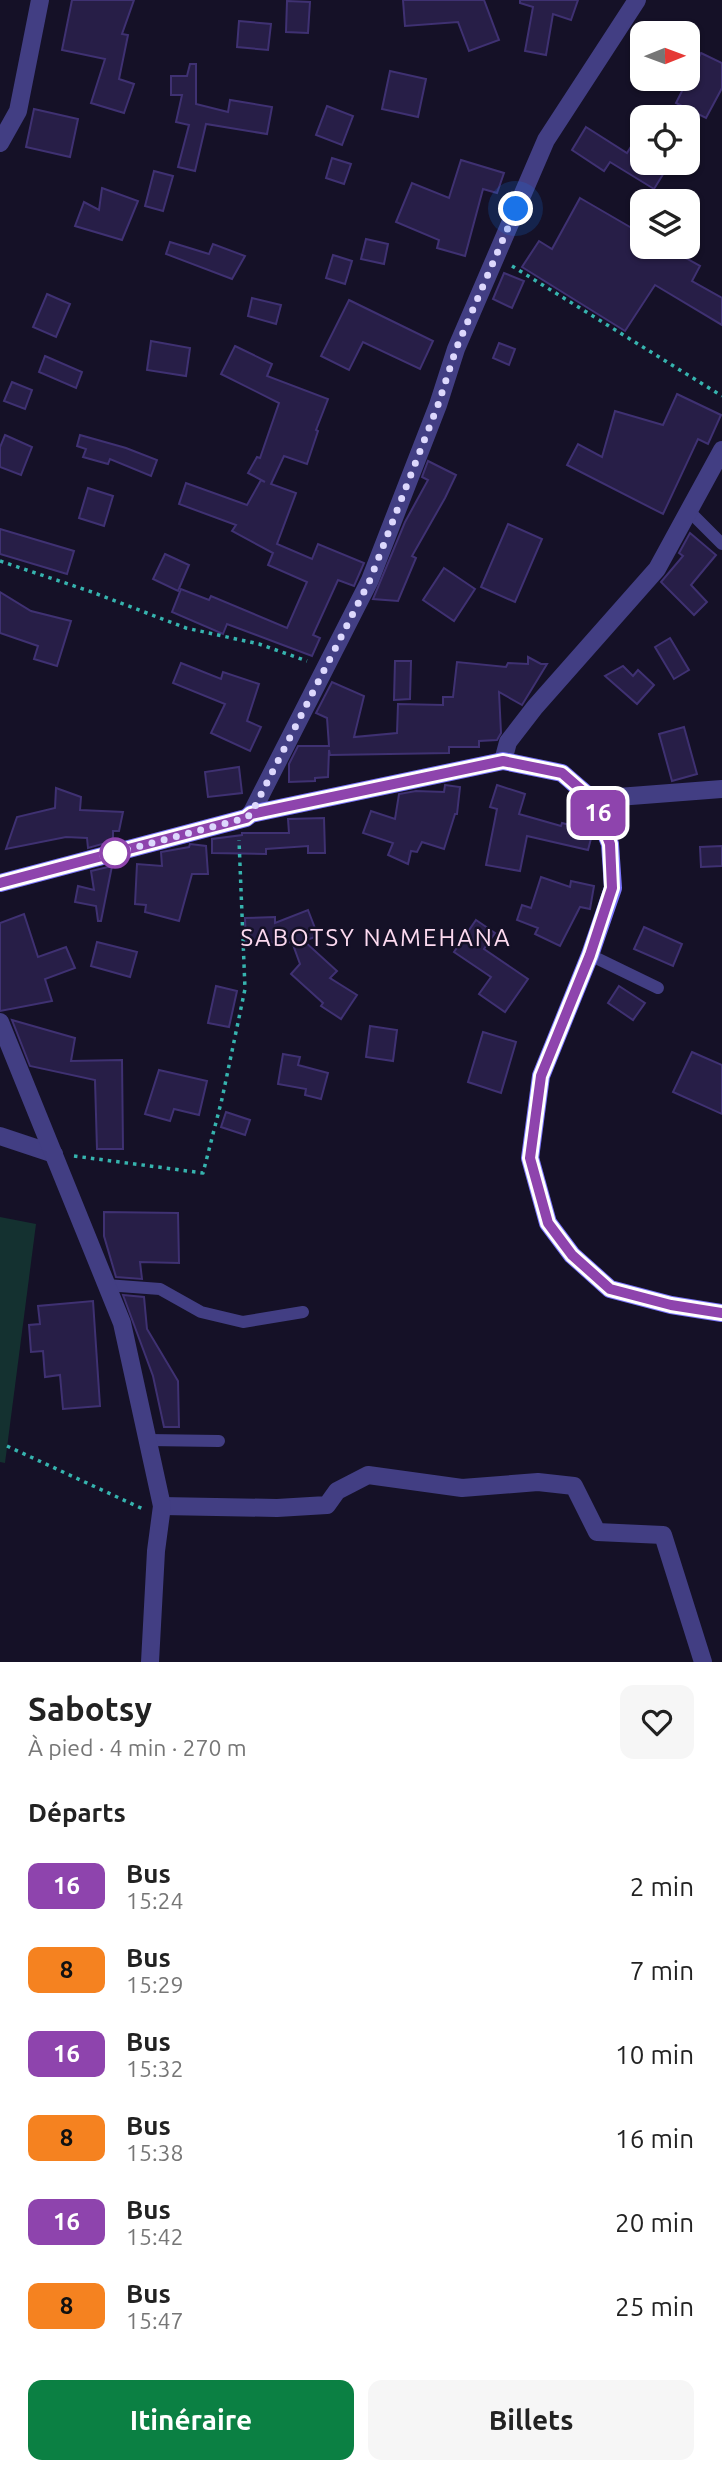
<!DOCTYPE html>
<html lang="fr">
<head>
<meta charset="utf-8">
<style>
  :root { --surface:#fff; --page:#f6f6f6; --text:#222; --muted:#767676; --accent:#0b8043 }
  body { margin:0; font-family:Ubuntu,sans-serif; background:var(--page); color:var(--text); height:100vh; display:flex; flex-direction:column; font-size:26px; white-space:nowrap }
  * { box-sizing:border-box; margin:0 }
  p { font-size:23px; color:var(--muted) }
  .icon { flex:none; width:38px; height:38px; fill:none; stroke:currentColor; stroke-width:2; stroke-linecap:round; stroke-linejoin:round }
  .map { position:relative; height:1662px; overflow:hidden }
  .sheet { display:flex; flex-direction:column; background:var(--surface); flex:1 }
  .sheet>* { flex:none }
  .badge { padding:0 14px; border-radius:10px; font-size:24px; line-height:46px }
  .needle { width:46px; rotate:89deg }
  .buttons { position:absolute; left:630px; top:21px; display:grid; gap:14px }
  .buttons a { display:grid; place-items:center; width:70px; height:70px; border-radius:14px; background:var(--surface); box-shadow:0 2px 5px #0004; font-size:35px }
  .you { position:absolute; width:35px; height:35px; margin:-18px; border:5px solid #fff; border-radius:50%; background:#1a73e8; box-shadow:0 0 0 10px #1a73e833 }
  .map>.badge { position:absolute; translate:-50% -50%; box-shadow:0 0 0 4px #fff }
  h2 { padding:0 28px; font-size:26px; line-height:63px }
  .round { display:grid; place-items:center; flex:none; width:74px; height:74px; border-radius:14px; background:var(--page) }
  .summary { display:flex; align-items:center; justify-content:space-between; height:119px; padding:0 28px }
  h1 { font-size:33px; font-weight:700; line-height:52px }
  .action { display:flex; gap:14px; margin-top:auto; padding:14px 28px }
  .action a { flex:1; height:80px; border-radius:14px; background:var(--accent); color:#fff; font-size:28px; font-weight:700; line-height:80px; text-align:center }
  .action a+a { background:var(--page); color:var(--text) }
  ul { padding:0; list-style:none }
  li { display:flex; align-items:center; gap:21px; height:84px; padding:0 28px }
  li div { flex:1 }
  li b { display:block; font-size:26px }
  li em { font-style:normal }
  li .badge { min-width:77px; font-weight:700; text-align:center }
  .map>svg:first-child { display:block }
</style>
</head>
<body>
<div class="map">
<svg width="722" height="1662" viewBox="0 0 722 1662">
  <rect width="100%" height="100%" fill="#151127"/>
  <polygon fill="#143130" points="0,1217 36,1224 5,1463 0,1462"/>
  <g fill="#271e47" stroke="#3f3172" stroke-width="2">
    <polygon points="72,0 134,0 122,34 128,35 119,79 134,84 124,113 91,103 105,59 62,50"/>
    <polygon points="403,0 484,0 499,40 469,51 458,22 405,26"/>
    <polygon points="520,0 578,0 571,20 553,14 546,55 525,51 533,7 520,3"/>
    <polygon points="287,1 310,2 308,33 286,32"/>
    <polygon points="239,21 271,24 268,50 237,47"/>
    <polygon points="701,53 722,63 722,88 706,118 676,103"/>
    <polygon points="190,64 196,64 196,104 228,112 230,100 272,107 267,134 206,124 195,171 178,167 189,125 176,122 182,95 171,95 171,76 187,76"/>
    <polygon points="390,71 426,79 418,117 382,109"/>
    <polygon points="327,106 353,116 342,145 316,135"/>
    <polygon points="34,109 78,119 70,157 26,147"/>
    <polygon points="586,127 627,153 642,129 642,163 670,163 654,189 610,162 604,171 572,150"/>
    <polygon points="332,158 351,164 344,184 326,178"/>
    <polygon points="461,160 504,173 497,193 483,189 465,256 437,248 439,240 396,222 412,183 449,198"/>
    <polygon points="154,171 173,176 163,211 145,206"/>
    <polygon points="102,188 138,201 122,240 75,226 84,202 99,210"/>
    <polygon points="580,198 642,234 642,247 666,247 700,266 692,281 722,298 722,325 655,285 625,331 522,267 539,241 552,249"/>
    <polygon points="366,239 388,244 384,264 361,259"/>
    <polygon points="170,242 209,254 213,244 245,256 232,279 166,254"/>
    <polygon points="333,255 352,261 345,284 326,278"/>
    <polygon points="504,273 524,281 512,308 493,299"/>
    <polygon points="47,294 70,304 56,337 33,327"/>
    <polygon points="252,298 281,305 276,324 248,316"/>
    <polygon points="349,300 433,341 420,369 363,342 349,370 321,356"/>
    <polygon points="151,341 190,348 186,376 147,370"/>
    <polygon points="499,343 515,349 509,365 493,358"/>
    <polygon points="235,346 272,364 267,376 328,399 316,430 318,431 307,464 284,456 271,484 296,493 277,544 312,559 318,544 364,563 354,586 338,580 313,635 320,638 312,656 227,624 223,634 172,612 181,589 209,600 211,596 287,628 307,582 268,565 273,553 232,531 236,525 179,504 186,483 247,505 261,480 265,482 248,473 257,457 260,458 279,403 221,374"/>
    <polygon points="45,356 82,372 76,388 39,372"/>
    <polygon points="12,382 32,390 25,409 4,401"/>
    <polygon points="677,394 721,415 708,444 698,439 663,514 567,465 578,444 602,457 615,411 663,425"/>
    <polygon points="5,435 32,447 21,475 0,467 0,447"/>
    <polygon points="80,435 126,448 157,460 151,476 110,459 108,464 83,457 86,449 77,446"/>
    <polygon points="428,461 456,475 445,498 412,556 416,558 398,601 373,599 405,522 428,480 422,477"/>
    <polygon points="88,488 113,496 104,526 79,518"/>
    <polygon points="508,524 542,539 515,602 481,587"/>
    <polygon points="0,529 74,551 67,574 0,554"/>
    <polygon points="690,533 716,555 691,585 707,602 694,615 661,582 683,556 679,553"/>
    <polygon points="165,554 189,565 178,591 153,579"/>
    <polygon points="444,568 475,589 454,621 423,600"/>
    <polygon points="0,592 31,611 71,621 57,666 34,659 38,646 0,633"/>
    <polygon points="670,638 689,670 674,679 655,647"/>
    <polygon points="528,657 541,664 547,664 522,705 499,692 501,733 497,740 479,741 479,747 449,747 449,753 330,755 329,750 328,777 315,778 315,781 289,782 289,764 298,746 329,746 327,718 316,713 332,682 364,696 354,737 397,733 398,704 443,705 443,697 453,697 457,662 506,667 508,663 528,664"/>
    <polygon points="395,661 411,661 410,699 394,700"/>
    <polygon points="181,663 221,679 223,672 259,684 247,721 261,727 250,751 211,733 225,704 173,683"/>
    <polygon points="623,666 633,676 638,670 654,685 637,704 605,676"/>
    <polygon points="684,727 697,774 672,781 659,734"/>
    <polygon points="239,767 242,793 208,797 205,772"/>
    <polygon points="445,785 460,787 457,814 455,814 444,849 422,842 417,852 411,851 408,864 388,855 393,843 363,833 371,811 395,819 399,794 416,791 444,792"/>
    <polygon points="497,785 525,794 519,814 561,826 562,823 593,831 588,850 527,836 520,871 486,865 497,809 490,807"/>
    <polygon points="56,788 81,797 80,810 123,812 119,831 113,831 113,841 88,848 87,838 66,837 6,849 17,817 55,808"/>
    <polygon points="324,818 325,853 308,853 308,846 266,849 266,854 212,853 212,839 242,835 242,833 289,833 288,819"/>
    <polygon points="190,844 206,846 208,874 192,874 179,921 145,912 146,905 135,904 137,864 162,866 161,852 189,847"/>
    <polygon points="722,846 722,866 701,867 700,847"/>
    <polygon points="112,866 101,921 98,921 96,906 75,902 78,886 94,890 91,871"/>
    <polygon points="541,877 570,887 571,881 594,886 590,909 580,907 560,946 535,934 538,928 517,920 522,905 531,908"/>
    <polygon points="308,910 318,936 304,941 337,971 330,978 357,995 341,1019 321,1006 323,1003 291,974 300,964 292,942 246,943 245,918 275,917 275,923"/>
    <polygon points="24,914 38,957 66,947 75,968 45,979 52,1001 0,1011 0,923"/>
    <polygon points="476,920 495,933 484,949 528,979 505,1012 479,994 491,977 454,952"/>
    <polygon points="644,927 682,944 673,966 634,949"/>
    <polygon points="97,942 137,952 130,977 91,966"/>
    <polygon points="216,986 237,991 229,1027 208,1023"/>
    <polygon points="619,986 645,1003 633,1020 608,1003"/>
    <polygon points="12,1020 75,1038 71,1061 122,1060 123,1149 97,1149 95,1080 30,1066"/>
    <polygon points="370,1026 397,1030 393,1061 366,1057"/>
    <polygon points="483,1032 516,1042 501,1093 468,1082"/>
    <polygon points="692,1052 722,1065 722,1114 673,1092"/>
    <polygon points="283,1054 300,1057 298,1065 328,1073 321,1099 305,1095 306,1089 278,1084"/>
    <polygon points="159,1070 207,1081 199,1115 174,1109 170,1121 145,1114"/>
    <polygon points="226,1112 250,1120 245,1135 221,1127"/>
    <polygon points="104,1212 178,1213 179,1263 140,1262 142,1279 116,1277 104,1236"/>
    <polygon points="123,1295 144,1297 147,1329 178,1381 179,1427 164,1427 153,1376"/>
    <polygon points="93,1301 100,1406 63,1409 60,1375 45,1377 43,1351 31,1352 29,1325 40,1324 38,1306"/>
  </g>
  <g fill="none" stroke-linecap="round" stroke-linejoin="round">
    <g stroke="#36b4af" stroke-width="3.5" stroke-dasharray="3.5 5" stroke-linecap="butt">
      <polyline points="512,266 722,396"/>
      <polyline points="0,561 92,592 186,628 259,644 307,661"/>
      <polyline points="74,1156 203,1173 222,1099 245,989 239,840"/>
      <polyline points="7,1446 143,1509"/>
    </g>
    <g stroke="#423e83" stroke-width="12">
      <polyline points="689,511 722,544"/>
      <polyline points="590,955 658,988"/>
      <polyline points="106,1285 160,1289 201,1312 243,1322 303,1312"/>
      <polyline points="148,1440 219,1441"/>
    </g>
    <polyline stroke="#423e83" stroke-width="18" points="0,1136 54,1154"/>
    <g stroke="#423e83" stroke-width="18">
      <polyline points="0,143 18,111 40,0"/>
      <polyline points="503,761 508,742 535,707 657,569 722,450"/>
      <polyline points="592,799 722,789"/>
      <polyline points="251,814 370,580 438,405 456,349 546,140 637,0"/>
      <polyline points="162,1506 277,1508 327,1505 337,1491 368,1475 462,1488 538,1482 574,1486 597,1532 663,1535 703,1662"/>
    </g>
    <polyline stroke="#423e83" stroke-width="18" points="0,1022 122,1323 162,1506 156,1551 150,1662"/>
    <polyline stroke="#7a74f9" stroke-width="18" points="0,883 246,818 251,814 503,761 562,773 592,799 610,844 613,888 590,955 541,1076 530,1158 548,1223 572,1255 610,1289 671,1305 722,1313"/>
  </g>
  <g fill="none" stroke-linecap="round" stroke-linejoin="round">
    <g stroke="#fff" stroke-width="16">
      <polyline id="line" points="0,883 246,818 251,814 503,761 562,773 592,799 610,844 612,888 590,955 541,1076 530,1158 548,1223 572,1255 610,1289 671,1305 722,1313"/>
    </g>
    <use href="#line" stroke="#8e44ad" stroke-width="10"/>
    <polyline stroke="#ddd8fd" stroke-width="7" stroke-dasharray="0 12.6" points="115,853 103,856 246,818 251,814 370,580 438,405 456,349 516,209"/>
  </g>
  <circle fill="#fff" stroke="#8e44ad" stroke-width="3.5" cx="115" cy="853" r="14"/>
  <g text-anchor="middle" stroke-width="5" stroke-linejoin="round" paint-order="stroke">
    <g font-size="24" letter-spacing="2" fill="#fddaf0" stroke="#151127">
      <text x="376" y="946">SABOTSY NAMEHANA</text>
    </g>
  </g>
</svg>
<div class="buttons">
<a><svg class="needle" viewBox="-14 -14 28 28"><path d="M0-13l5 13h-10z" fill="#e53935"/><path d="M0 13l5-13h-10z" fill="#767676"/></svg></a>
<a><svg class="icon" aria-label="locate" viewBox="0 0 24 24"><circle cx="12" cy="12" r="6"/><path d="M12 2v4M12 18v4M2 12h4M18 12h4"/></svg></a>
<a><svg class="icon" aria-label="layers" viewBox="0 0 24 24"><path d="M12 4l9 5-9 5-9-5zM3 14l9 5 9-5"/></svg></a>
</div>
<div class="you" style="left:516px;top:209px"></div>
<b class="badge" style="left:598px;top:813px;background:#8e44ad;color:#fff">16</b>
</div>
<section class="sheet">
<div class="summary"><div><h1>Sabotsy</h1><p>À pied · 4 min · 270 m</p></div><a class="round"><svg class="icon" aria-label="heart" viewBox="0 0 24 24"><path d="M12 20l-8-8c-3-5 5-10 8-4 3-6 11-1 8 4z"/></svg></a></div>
<h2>Départs</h2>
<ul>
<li><span class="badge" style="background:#8e44ad;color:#fff">16</span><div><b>Bus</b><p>15:24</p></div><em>2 min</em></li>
<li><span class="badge" style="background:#f58220;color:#111">8</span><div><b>Bus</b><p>15:29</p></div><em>7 min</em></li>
<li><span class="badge" style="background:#8e44ad;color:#fff">16</span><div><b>Bus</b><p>15:32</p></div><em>10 min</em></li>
<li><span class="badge" style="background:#f58220;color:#111">8</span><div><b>Bus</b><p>15:38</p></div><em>16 min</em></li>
<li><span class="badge" style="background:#8e44ad;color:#fff">16</span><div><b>Bus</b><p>15:42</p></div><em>20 min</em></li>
<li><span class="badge" style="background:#f58220;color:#111">8</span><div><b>Bus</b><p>15:47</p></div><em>25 min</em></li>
</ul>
<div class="action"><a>Itinéraire</a><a>Billets</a></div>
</section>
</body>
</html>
